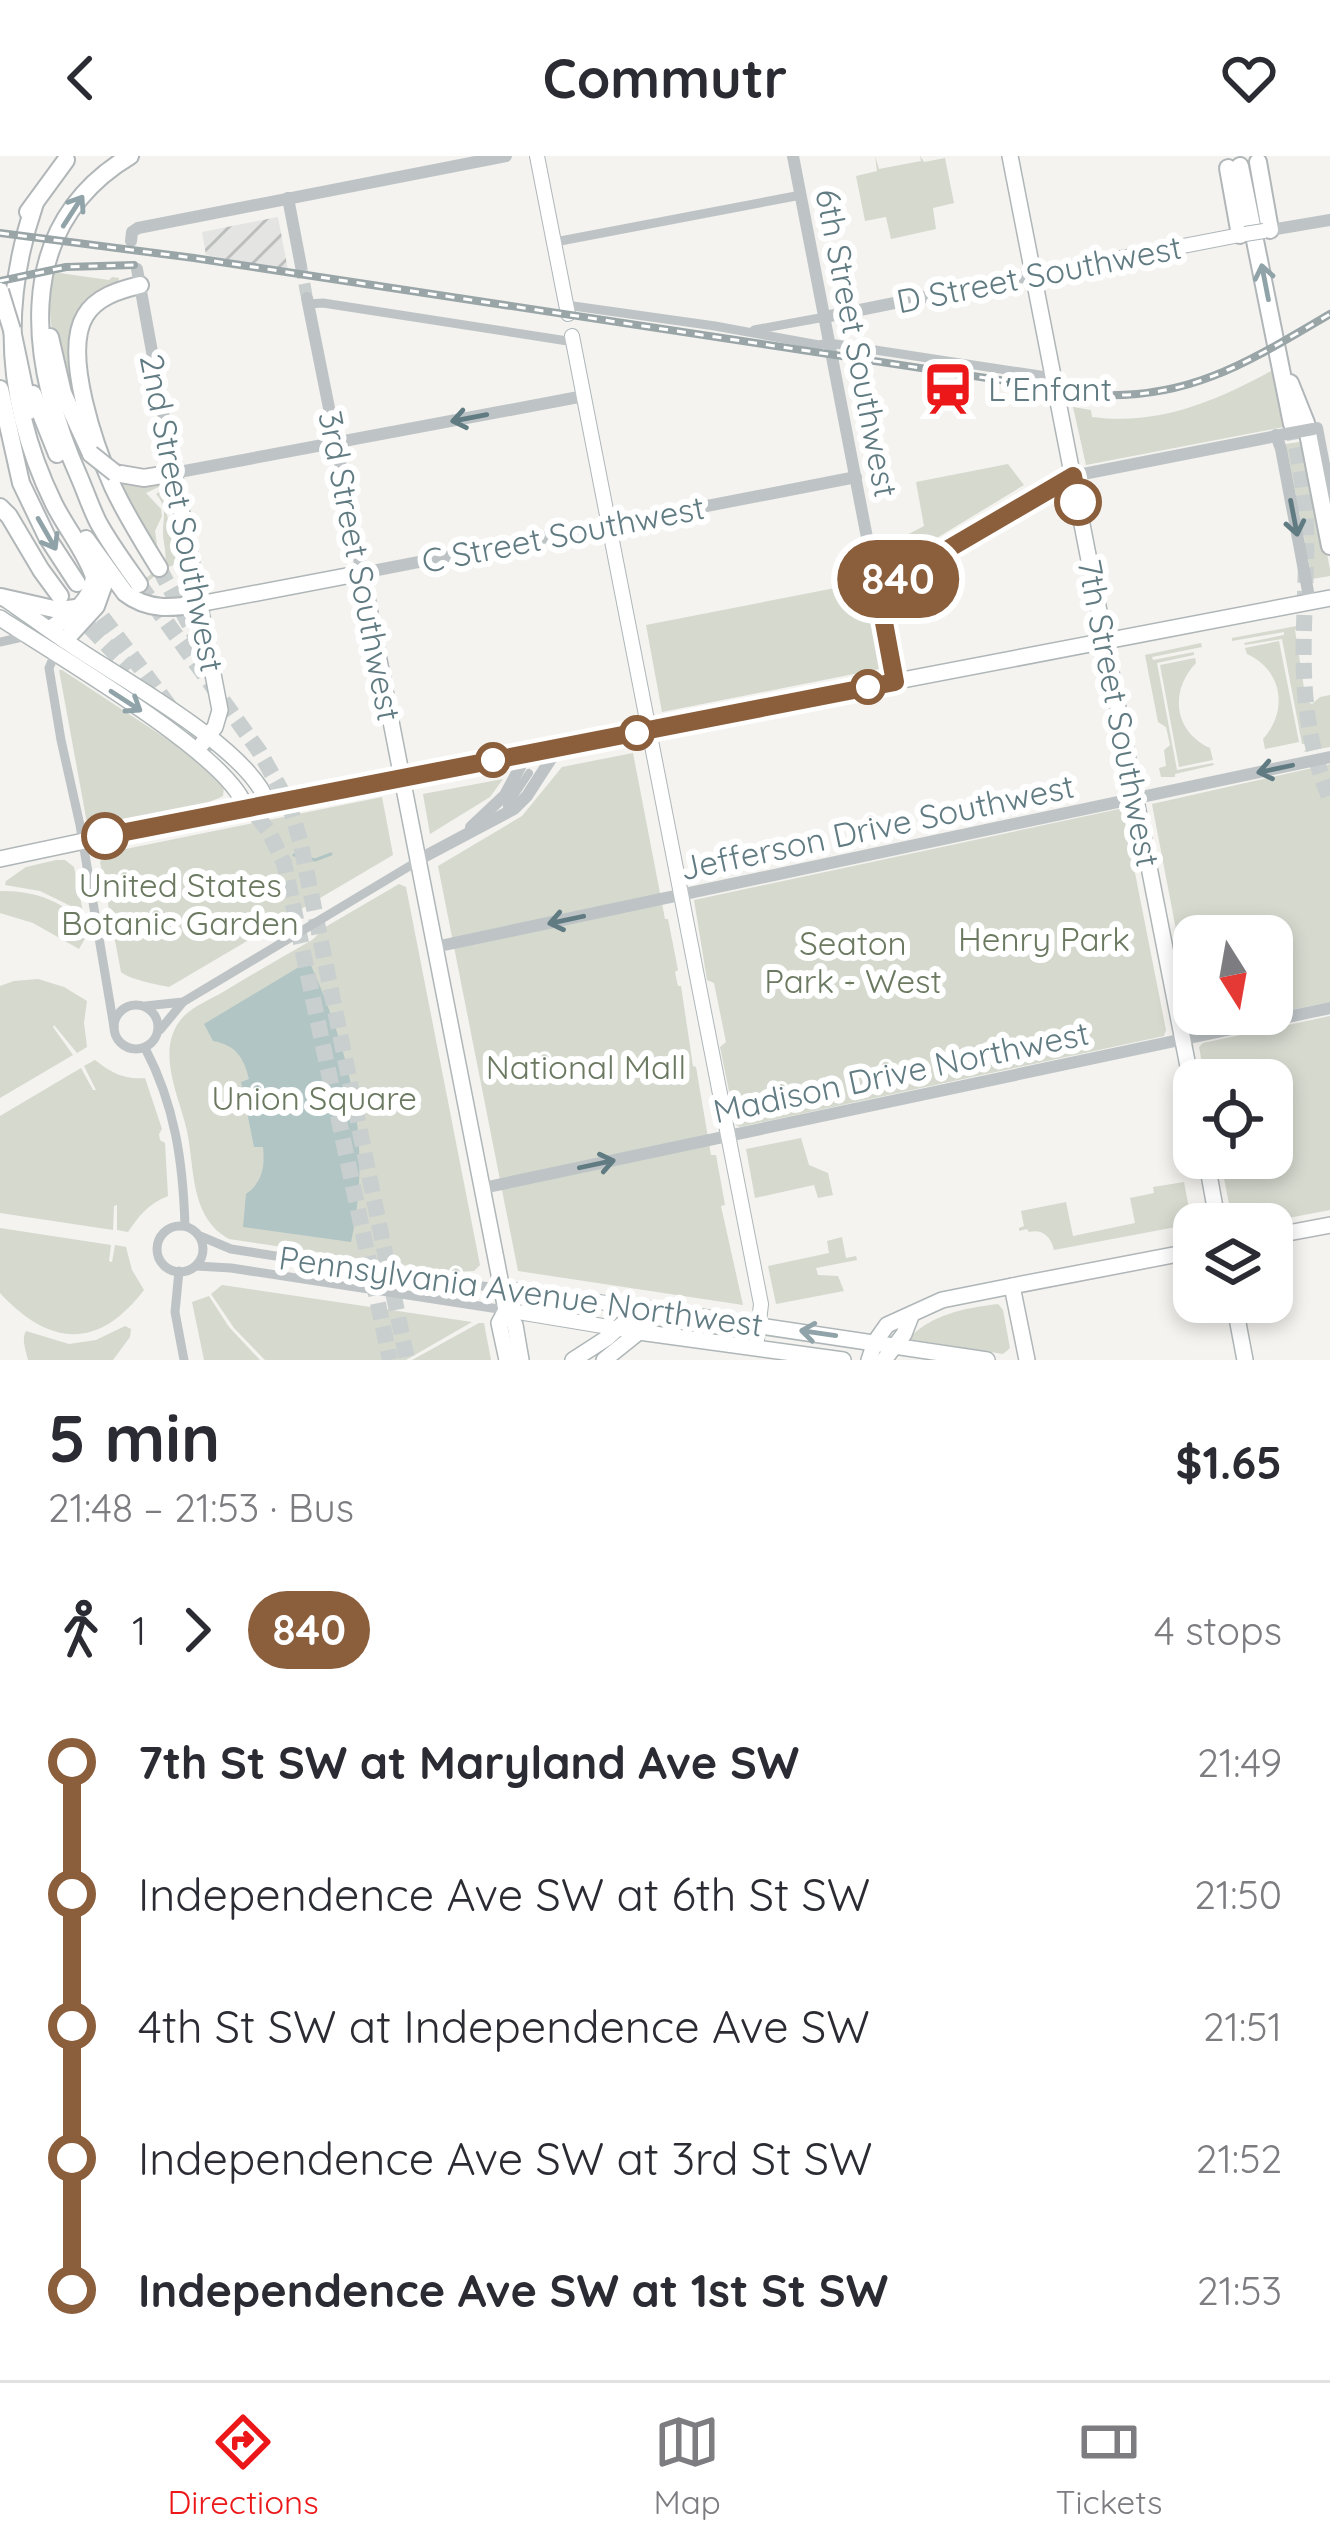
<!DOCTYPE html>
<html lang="en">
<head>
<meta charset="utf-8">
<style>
  :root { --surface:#fff; --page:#f7f7f7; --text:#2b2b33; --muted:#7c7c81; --line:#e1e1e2; --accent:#ec1718 }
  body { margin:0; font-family:Quicksand,sans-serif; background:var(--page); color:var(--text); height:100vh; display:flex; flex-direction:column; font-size:45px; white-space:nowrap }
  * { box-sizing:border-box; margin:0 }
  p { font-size:39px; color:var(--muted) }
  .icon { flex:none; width:66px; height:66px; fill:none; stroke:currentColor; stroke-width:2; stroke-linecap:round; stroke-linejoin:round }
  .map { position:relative; height:1204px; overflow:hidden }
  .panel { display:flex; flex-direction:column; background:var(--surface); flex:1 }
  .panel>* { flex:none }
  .badge { padding:0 24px; border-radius:39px; font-size:42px; line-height:78px }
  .needle { width:78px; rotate:169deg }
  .tools { position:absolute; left:1173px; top:759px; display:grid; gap:24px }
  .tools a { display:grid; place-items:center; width:120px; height:120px; border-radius:24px; background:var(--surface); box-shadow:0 6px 18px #0003; font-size:60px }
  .map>.badge { position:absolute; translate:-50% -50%; box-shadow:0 0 0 6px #fff }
  .legs { display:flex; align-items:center; gap:18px; height:132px; padding:0 48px; font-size:39px }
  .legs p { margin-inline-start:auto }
  .head { display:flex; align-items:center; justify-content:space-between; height:204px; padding:0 48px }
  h1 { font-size:66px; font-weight:700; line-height:90px }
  ul { padding:0 48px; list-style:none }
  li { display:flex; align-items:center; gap:42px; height:132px; font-size:45px }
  li i { display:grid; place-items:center; width:18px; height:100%; margin:0 15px; background:currentColor }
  li i::after { content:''; width:30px; height:30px; margin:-15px; border:9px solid; border-radius:50%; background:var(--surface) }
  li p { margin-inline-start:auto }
  li:first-child i { background:linear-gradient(#0000 50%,currentColor 0) }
  li:last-child i { background:linear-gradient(currentColor 50%,#0000 0) }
  header { display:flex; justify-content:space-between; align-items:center; height:156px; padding:0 48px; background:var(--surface); font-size:54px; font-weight:700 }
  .dock { display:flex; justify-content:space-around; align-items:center; height:168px; border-top:3px solid var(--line); background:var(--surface); font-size:33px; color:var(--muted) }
  .dock a { display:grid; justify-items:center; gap:6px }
  .dock .current { color:var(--accent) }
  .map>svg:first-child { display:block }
</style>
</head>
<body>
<header><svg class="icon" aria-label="back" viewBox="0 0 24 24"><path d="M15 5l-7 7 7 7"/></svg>Commutr<svg class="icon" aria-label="heart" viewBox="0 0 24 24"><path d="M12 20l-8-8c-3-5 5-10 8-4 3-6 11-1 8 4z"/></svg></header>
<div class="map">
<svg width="1330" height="1204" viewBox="0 0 1330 1204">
  <defs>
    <pattern id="industrial-furrows" width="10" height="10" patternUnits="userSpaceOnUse" patternTransform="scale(3)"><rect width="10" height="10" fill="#e4e4e3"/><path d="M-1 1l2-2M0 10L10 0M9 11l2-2" fill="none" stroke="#bcbebd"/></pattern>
  </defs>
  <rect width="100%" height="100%" fill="#f4f3ef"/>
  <polygon fill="url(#industrial-furrows)" points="278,61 288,114 206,99 202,76"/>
  <g fill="#d5d9ce" fill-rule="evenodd">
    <polygon points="875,0 879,13 921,5 920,0 924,6 945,2 954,47 933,52 936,73 891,83 886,61 865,65 856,20 877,15"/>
    <path d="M 59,117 L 109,124 L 112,121 L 119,122 L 118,129 C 108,135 94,141 85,150 C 52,178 80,247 90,282 C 64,232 43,175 52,118 Z"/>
    <path d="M 1273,214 L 1284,271 L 1086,309 L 1073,251 L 1091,254 L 1092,261 C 1159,270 1216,245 1273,214 Z"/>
    <polygon points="1305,285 1330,413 1330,420 1312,423 1286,288"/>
    <polygon points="1008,308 1024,329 884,414 880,393 924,370 916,326"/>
    <path d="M 113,323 L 162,325 L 165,328 L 146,337 L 161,353 L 162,360 L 155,375 L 159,402 L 165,407 C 167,395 163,388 163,376 C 163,360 168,352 156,338 L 162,334 L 177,408 L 165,412 L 141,431 L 153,443 L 129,436 L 161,410 Z"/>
    <polygon points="871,425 889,511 662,556 646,469"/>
    <polygon points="1302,469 1295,474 1306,545 1312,548 1320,541 1330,539 1330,591 1303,596 1307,593 1306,588 1302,588 1282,483 1245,489 1244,487 1284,479 1284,476 1232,485 1232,482"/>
    <path d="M 1279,485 L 1299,586 L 1265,593 L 1263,583 C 1289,554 1282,514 1247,498 L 1245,492 Z"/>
    <polygon points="1201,487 1202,491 1152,501 1153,504 1194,496 1194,499 1157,507 1177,614 1213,607 1214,609 1175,618 1175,621 1161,621 1159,612 1166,610 1164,594 1170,589 1166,571 1158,566 1145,499"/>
    <path d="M 1195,502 L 1196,507 C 1169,535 1174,576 1210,592 L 1213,604 L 1179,611 L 1160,509 Z"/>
    <path d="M 59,514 L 62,514 L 173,587 L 220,625 L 224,631 L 223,640 C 195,655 126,662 92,669 L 87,667 Z"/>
    <polygon points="633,597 665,763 668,763 678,814 675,816 678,830 681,830 693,910 696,911 711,999 716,999 725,1049 721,1050 743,1149 518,1115 438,710 522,660 562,611"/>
    <path d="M 1330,608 L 1330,846 L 1198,873 L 1194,868 L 1152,648 ZM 1194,780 L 1272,780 L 1272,858 L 1194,858 Z"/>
    <polygon points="503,623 490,641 430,678 423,638"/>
    <path d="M 382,641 L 393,699 L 169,831 C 158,829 128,823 121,816 L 100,706 L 106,697 Z"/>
    <polygon points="1119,653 1124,661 1166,874 1164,880 740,971 736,969 720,891 726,886 714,827 707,824 694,744"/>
    <polygon points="56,704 65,704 74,711 83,756 40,735 5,729 6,725 26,711"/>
    <path d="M 399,728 L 406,731 L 480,1109 L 474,1115 L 449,1116 L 229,1083 C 190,1061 195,1014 187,975 C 180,941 153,892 184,860 C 194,850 211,843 223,836 C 253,818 282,801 312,784 L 327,770 Z"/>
    <path d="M 0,735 C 33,734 65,745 87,771 L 88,777 L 79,793 L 33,767 L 0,757 Z"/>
    <polygon points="38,823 64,831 87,845 84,867 87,891 77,897 54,869 53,871 73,899 0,942 0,830 14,825"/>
    <polygon points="1330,860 1330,1054 1257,1068 1233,1068 1220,1002 1272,1002 1272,924 1205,924 1199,891 1203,887"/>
    <path d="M 95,904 C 111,917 125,924 145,922 L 162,973 L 159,978 L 160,984 L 165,987 L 168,1040 C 149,1047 138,1061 128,1076 L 117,1074 L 117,1049 L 114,1050 L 113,1074 L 0,1057 L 0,960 L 81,912 L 93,934 L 96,934 L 84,910 Z"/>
    <polygon points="801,982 809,1009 828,1017 833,1039 818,1042 814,1029 755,1042 746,993"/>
    <path d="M 1184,1026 L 1192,1068 L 1054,1094 C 1051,1081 1043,1073 1029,1076 L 1027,1073 L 1019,1075 L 1019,1072 L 1024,1070 L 1021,1055 L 1066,1046 L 1073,1080 L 1135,1067 L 1130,1042 L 1154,1037 L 1153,1031 Z"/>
    <path d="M 0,1072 L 111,1089 L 109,1105 L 112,1106 L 115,1089 L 126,1091 L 132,1114 L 144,1134 C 98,1194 50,1191 0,1137 Z"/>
    <polygon points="842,1081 846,1102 856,1100 857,1104 816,1112 818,1119 838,1120 844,1135 776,1148 768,1110 829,1097 827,1085"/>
    <polygon points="222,1129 472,1166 406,1204 265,1204 234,1172 211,1138"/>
    <polygon points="209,1140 229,1171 260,1204 204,1204 192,1146"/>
    <path d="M 998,1148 L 1003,1154 L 1010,1192 L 1003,1198 L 908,1183 C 932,1158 965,1152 998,1148 Z"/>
    <polygon points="479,1167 484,1167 491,1204 412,1204"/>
    <path d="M 125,1170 L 131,1173 L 130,1181 L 113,1204 L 28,1204 C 26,1195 21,1182 26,1175 L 69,1188 L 96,1184 Z"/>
  </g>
  <path fill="#b1c5c5" d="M 309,805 C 350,895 373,987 351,1086 L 243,1071 L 246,1038 C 263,1026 265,1010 263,991 L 254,991 L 241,926 L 249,923 C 244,902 236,889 213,885 L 204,868 Z"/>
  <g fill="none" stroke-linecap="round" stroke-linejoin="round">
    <polyline stroke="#b1c5c5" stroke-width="3" points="294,699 315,704 331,698"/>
    <polyline stroke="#c8cfce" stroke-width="12" stroke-dasharray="12 6" stroke-linecap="butt" points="301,110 307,142"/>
    <g stroke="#c8cfce" stroke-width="16" stroke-dasharray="16 8" stroke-linecap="butt">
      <path d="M 1292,268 C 1298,301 1305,335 1306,369 C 1308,469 1290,547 1330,643"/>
      <polyline points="159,412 209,505"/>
      <polyline points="139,428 259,595 289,648 300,684 407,1204"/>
      <polyline points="88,442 206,599"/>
      <polyline points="73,454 130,513"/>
      <polyline points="242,642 268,674 284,707 390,1204"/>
    </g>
    <g stroke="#aeb6b9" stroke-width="16">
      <g id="secondary">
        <polyline points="537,0 568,158"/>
        <polyline points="1033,119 1245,78"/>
        <polyline points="572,180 761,1148 756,1192"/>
        <polyline points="503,1132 640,1152"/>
        <polyline points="506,1154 639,1176"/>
      </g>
    </g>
    <g stroke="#afb6b8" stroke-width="18">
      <g id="primary">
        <polyline points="1010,0 1194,941"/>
        <polyline points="174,317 220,554 215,571 202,588"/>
        <path d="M 7,444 C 33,462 58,481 85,498 C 131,528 251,596 267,646"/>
        <polyline points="199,448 362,417 506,1154 515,1169 521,1204"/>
        <path d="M 0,462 C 50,495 231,600 245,651"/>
        <polyline points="0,703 282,643 1330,442"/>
        <polyline points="1206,1002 1218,1068"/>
        <polyline points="1234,1146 1245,1204"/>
        <polyline points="506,1154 499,1167 507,1204"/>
        <polyline points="639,1176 843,1204"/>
        <polyline points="573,1204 607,1182 640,1152 987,1204"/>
        <polyline points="604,1204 639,1176 649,1153"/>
        <polyline points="869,1204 875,1186 887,1169 942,1144 1012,1130"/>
        <polyline points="884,1204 904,1178 911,1160"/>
      </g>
    </g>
    <g stroke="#b1b6b8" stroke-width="18">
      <g id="trunk">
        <polyline points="1272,1080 1330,1069"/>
        <polyline points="1027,1204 1012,1130 1194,1095"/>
      </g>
    </g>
    <g stroke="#b1b6b8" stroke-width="20">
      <g id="motorway">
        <path d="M 130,0 C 7,74 31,213 80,323 C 86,337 91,352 98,366 C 110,388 125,408 139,428"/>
        <polyline points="1258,6 1270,74"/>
        <polyline points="1240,10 1292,268"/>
        <polyline points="1228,12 1240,79"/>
        <path d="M 35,47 C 0,149 6,250 54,348 C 66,372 86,396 94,421 C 92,446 70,460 50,473"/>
        <polyline points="28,56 66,4"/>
        <path d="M 140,129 C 119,134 96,141 85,160 C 62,198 96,293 113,331 C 126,359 143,386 159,412"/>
        <polyline points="12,174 29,255"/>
        <polyline points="50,181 63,237 91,298"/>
        <polyline points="1290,227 1306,267 1330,390"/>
        <polyline points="0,233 21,327 47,381 77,427"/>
        <polyline points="33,238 57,298"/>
        <polyline points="115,317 144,322 174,317"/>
        <polyline points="0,351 9,360 41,414 60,440"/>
        <path d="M 86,383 L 125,437 C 148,455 172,452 199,448"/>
        <polyline points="1,441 58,454 76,452"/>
        <polyline points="65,484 96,450 105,425"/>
      </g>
    </g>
    <polyline stroke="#bec4c6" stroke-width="8" points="507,650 529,617"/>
    <g stroke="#bec4c6" stroke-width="9">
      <polyline points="555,86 801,39"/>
      <polyline points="308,148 323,147 574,186"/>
      <polyline points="566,149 715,170 819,189 829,187 1053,221"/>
      <polyline points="754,174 825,161"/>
      <polyline points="0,486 27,480"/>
      <polyline points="55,498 49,512 61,584 80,669 114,871"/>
      <circle cx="136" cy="871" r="22"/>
      <polyline points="145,850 183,846 418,705"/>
      <polyline points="160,874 183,846"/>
      <path d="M 145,892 C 175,949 183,1006 185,1070"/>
      <circle cx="180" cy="1093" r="23"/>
      <polyline points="200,1080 231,1093 449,1127 503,1132"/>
      <polyline points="196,1110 231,1112 505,1154"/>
      <polyline points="179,1115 175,1156 184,1204"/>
    </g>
    <g stroke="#bec4c6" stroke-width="12">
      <polyline points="793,0 895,526"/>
      <polyline points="288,42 301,110"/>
      <polyline points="1270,74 1330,64"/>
      <polyline points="131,85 132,76 138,72 506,0"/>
      <polyline points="137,113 174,317 584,240"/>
      <polyline points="307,142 362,417 856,321"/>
      <polyline points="825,161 1033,119"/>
      <polyline points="1313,273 1317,272 1330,340"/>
      <polyline points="1276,279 1281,293 1310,446"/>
      <polyline points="878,434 1073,320 1286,278"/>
      <polyline points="471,671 505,639 527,598"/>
      <polyline points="418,704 514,653 527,640 558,592"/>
      <polyline points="435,791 1330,601"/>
      <polyline points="483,1032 1330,852"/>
    </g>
    <use href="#secondary" stroke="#fff" stroke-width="14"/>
    <use href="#primary" stroke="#fff" stroke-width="15"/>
    <use href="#trunk" stroke="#fff" stroke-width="15"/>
    <use href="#motorway" stroke="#fff" stroke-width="16"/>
    <g stroke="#9aa5a8" stroke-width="8">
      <g id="rail">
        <path d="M 0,77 L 194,102 L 1099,239 C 1193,243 1253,203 1330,158"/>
        <polyline points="0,125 66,111 134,109"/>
      </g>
    </g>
    <use href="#rail" stroke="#fff" stroke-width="3" stroke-dasharray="9" stroke-linecap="butt"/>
    <g stroke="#aeb6b9" stroke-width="16" stroke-linecap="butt">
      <polyline id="secondary-bridge" points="1245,78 1264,75"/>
    </g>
    <g stroke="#b1b6b8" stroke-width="20" stroke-linecap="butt">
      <g id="motorway-bridge">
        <polyline points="0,135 12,174"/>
        <polyline points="91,298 115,317"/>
      </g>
    </g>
    <polyline stroke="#bec4c6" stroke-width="12" points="1286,278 1313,273"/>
    <use href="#secondary-bridge" stroke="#fff" stroke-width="14"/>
    <use href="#motorway-bridge" stroke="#fff" stroke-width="16"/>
  </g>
  <defs><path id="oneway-shaft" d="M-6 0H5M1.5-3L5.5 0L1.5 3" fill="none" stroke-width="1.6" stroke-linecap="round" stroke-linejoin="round" transform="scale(3)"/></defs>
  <g stroke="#90a3a8">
    <use href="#oneway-shaft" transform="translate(73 55) rotate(-57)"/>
    <use href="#oneway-shaft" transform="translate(1265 126) rotate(-101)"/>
    <use href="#oneway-shaft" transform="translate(47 378) rotate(60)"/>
    <use href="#oneway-shaft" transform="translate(126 545) rotate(33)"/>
    <use href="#oneway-shaft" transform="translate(818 1177) rotate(-172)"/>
  </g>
  <g stroke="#617b82">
    <use href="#oneway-shaft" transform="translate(469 262) rotate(169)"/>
    <use href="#oneway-shaft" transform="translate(1294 362) rotate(79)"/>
    <use href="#oneway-shaft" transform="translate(1275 613) rotate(168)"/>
    <use href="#oneway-shaft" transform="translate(566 764) rotate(168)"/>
    <use href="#oneway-shaft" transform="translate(597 1008) rotate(-12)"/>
  </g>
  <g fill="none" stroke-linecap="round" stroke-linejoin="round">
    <g stroke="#fff" stroke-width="27">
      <polyline id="line-1" points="105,680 895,526 878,434 1073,320 1078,346"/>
    </g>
    <use href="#line-1" stroke="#8b5e3c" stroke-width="18"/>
  </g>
  <defs>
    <g id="station-bare" transform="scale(4.14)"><path d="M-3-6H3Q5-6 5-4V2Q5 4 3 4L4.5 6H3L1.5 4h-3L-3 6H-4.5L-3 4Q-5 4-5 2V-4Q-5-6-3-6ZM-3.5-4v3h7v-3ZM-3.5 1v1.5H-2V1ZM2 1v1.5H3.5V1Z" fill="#ec1718" stroke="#fff" stroke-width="2.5" paint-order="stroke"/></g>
  </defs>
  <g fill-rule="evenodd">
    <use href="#station-bare" x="948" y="233"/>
  </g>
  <g fill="#fff" stroke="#8b5e3c" stroke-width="6">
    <circle cx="1078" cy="346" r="21"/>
    <circle cx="868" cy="531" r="15"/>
    <circle cx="637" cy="577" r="15"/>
    <circle cx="493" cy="604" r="15"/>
    <circle cx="105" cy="680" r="21"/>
  </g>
  <g text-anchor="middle" stroke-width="12" stroke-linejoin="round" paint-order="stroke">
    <g font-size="33" fill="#617b82" stroke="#fff">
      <text transform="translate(1039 118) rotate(-11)" y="12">D Street Southwest</text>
      <text transform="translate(857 187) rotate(79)" y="12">6th Street Southwest</text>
      <text transform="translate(182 357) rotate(79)" y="12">2nd Street Southwest</text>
      <text transform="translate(563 378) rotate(-11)" y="12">C Street Southwest</text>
      <text transform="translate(360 410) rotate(79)" y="12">3rd Street Southwest</text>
      <text transform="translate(1119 557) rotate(79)" y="12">7th Street Southwest</text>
      <text transform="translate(877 671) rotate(-12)" y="12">Jefferson Drive Southwest</text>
      <text transform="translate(901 916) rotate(-12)" y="12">Madison Drive Northwest</text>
      <text transform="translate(521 1135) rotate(8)" y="12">Pennsylvania Avenue Northwest</text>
    </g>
    <g font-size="33" fill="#617b82" stroke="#fff" text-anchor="start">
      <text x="988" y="245">L'Enfant</text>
    </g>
    <g font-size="33" fill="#6b7960" stroke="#fff">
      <text x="180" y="741">United States<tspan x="180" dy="38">Botanic Garden</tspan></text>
      <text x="1044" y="795">Henry Park</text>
      <text x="853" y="799">Seaton<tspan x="853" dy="38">Park - West</tspan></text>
      <text x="586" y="923">National Mall</text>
      <text x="314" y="954">Union Square</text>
    </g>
  </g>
</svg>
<div class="tools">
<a><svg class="needle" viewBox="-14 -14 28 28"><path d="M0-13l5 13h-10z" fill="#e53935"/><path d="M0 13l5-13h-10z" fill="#7c7c81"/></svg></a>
<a><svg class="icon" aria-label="locate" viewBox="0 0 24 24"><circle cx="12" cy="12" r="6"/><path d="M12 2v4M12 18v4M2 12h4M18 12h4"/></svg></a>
<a><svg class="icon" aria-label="layers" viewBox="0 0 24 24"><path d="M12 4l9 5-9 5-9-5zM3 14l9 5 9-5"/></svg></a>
</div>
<b class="badge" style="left:898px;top:423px;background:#8b5e3c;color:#fff">840</b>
</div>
<section class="panel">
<div class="head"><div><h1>5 min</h1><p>21:48 – 21:53 · Bus</p></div><b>$1.65</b></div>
<div class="legs"><svg class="icon" aria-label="walk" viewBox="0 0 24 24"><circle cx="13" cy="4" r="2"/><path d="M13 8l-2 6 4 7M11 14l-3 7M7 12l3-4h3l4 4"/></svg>1<svg class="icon" aria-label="forward" viewBox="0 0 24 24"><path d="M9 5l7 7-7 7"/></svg><b class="badge" style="background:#8b5e3c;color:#fff">840</b><p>4 stops</p></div>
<ul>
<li><i style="color:#8b5e3c"></i><b>7th St SW at Maryland Ave SW</b><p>21:49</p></li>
<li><i style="color:#8b5e3c"></i><span>Independence Ave SW at 6th St SW</span><p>21:50</p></li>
<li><i style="color:#8b5e3c"></i><span>4th St SW at Independence Ave SW</span><p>21:51</p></li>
<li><i style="color:#8b5e3c"></i><span>Independence Ave SW at 3rd St SW</span><p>21:52</p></li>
<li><i style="color:#8b5e3c"></i><b>Independence Ave SW at 1st St SW</b><p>21:53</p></li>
</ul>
</section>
<nav class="dock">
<a class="current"><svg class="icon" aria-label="directions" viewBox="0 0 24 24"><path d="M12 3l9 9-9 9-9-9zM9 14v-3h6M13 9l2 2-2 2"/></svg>Directions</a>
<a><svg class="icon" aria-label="map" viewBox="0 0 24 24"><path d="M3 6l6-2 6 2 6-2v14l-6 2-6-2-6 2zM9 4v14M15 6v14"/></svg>Map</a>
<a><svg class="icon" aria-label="tickets" viewBox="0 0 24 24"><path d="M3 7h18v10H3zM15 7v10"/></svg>Tickets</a>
</nav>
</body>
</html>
